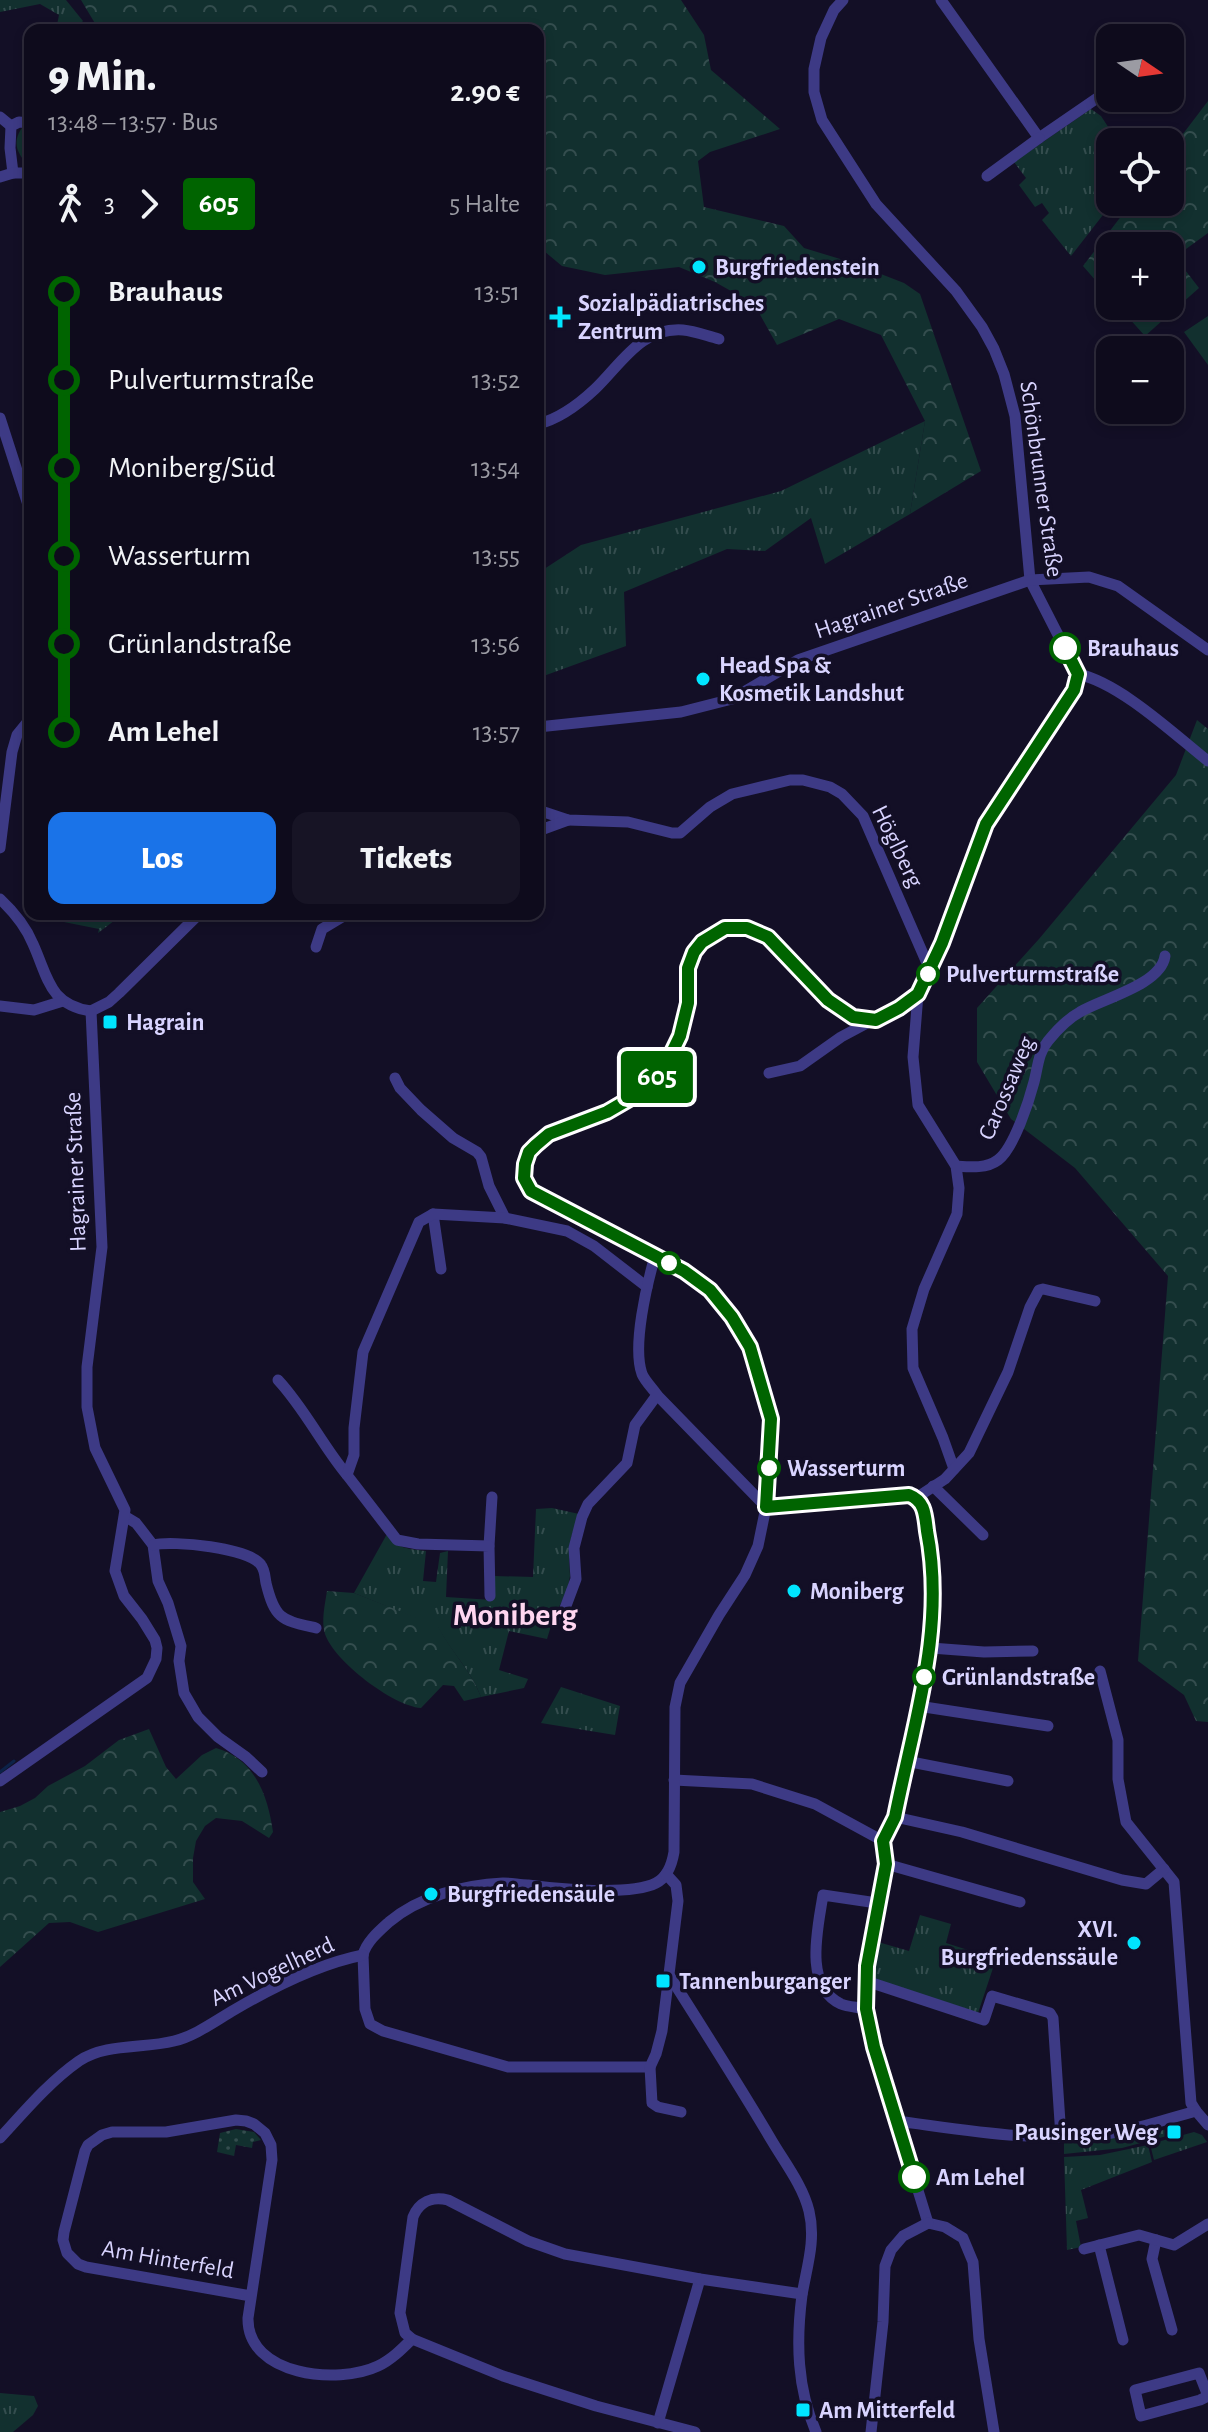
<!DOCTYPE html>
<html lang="de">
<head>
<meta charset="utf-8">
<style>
  :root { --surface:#0e0b1c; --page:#171425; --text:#f1f3f6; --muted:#9b9ba3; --line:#2e2b3b; --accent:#1a73e8 }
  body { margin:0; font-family:"Alegreya Sans",sans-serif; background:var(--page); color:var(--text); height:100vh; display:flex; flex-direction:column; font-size:30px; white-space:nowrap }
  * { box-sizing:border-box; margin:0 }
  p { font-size:26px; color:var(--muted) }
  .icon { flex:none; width:44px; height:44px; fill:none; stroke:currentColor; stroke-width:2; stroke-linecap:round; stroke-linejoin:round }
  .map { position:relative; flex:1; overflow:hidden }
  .sheet { position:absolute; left:24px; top:24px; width:520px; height:896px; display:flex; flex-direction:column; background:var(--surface); border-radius:16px; box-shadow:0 4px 12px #0003,0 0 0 2px var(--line) }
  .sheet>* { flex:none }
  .badge { padding:0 16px; border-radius:6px; font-size:28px; line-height:52px }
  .needle { width:52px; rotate:103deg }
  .buttons { position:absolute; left:1096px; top:24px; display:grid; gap:16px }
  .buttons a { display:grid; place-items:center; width:88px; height:88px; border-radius:16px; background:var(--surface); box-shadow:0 4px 12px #0003,0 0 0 2px var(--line); font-size:40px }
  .map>.badge { position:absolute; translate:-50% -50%; box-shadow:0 0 0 4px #fff }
  .legs { display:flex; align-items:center; gap:12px; height:88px; padding:0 24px; font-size:26px }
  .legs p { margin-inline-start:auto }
  .overview { display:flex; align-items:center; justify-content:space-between; height:136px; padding:0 24px }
  h1 { font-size:44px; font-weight:800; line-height:60px }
  .cta { display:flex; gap:16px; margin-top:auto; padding:16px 24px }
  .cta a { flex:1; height:92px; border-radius:16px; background:var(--accent); color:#fff; font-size:32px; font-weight:800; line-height:92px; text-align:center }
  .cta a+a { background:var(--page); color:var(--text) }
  ul { padding:0 24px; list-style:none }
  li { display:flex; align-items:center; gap:28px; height:88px; font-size:30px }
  li i { display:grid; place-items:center; width:12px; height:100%; margin:0 10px; background:currentColor }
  li i::after { content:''; width:20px; height:20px; margin:-10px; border:6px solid; border-radius:50%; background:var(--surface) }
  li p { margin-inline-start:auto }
  li:first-child i { background:linear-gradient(#0000 50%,currentColor 0) }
  li:last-child i { background:linear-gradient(currentColor 50%,#0000 0) }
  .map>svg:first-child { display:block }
</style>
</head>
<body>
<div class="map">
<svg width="1208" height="2432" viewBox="0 0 1208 2432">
  <defs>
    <pattern id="grass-tufts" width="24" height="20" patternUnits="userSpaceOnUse" patternTransform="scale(2)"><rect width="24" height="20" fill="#12302f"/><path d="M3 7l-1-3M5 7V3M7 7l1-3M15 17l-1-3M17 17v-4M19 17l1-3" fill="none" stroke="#344d4e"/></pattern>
    <pattern id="forest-crowns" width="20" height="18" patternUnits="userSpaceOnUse" patternTransform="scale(2)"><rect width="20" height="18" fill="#12302f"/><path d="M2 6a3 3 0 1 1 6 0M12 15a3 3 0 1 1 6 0" fill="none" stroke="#344d4e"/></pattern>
    <pattern id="garden-dots" width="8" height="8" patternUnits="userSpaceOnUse" patternTransform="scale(2)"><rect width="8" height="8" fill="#12302f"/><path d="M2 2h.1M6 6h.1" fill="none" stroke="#344d4e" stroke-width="1.8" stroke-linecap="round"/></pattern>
  </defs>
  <rect width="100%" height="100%" fill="#130f26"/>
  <g fill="url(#grass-tufts)">
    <polygon points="0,0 66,0 83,21 75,30 56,30 59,15 40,4 0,12"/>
    <polygon points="1091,109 1101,116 1118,142 1110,142 1110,202 1113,202 1071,256 1042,220 1049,213 1042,203 1035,207 1019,185 1026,178 1014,162"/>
    <polygon points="925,421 910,514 825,564 811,518 765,551 727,549 624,592 626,646 538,678 538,573 581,545 781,491"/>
    <polygon points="45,914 123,914 98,933 99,929 44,918"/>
    <path d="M 552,1508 L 579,1514 L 571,1538 L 569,1559 L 570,1576 L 567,1592 L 554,1616 L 547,1639 L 509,1631 L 499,1670 L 528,1679 L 524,1688 L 481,1697 C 471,1670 451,1652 438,1627 L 354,1593 L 387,1534 C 396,1549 410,1549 426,1551 L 423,1581 L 436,1582 L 440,1553 L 448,1551 L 446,1597 L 492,1600 L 494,1576 L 533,1577 L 536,1509 Z"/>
    <polygon points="561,1687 620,1706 615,1735 541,1723"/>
    <polygon points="920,1915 951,1924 946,1943 996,1959 978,2013 875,1979 878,1942 909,1951"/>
    <polygon points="1176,2126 1178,2133 1122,2148 1064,2154 1064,2143 1102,2140 1155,2127 1157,2132"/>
    <polygon points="1194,2132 1202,2135 1207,2142 1154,2160 1150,2144"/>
    <polygon points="1148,2145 1152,2162 1081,2190 1088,2218 1076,2221 1081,2247 1067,2250 1064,2157 1100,2155"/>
    <polygon points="0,2393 34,2396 38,2406 33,2415 13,2432 0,2432"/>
  </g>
  <g fill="url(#forest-crowns)">
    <polygon points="81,0 681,0 704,35 711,70 780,129 710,152 698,161 704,207 784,226 804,248 850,262 904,283 920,294 981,471 910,514 925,421 881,335 839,319 777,345 754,304 715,282 679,267 605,275 562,266 538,246 538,30 99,30"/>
    <polygon points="1208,101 1208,233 1175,257 1199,288 1145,336 1118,306 1170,306 1170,246 1110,246 1110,297 1083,266 1132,202 1170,202 1170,151"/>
    <path d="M 22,128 L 30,129 L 30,167 C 18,155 11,143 22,128 Z"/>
    <polygon points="1197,720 1208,729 1208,1722 1196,1721 1184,1695 1138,1661 1168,1276 1075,1168 1011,1119 977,1062 977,1008 1039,939 1176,775"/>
    <path d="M 327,1591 L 354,1593 L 438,1626 C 451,1652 471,1670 481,1697 L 464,1701 L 454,1686 L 443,1685 L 421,1708 C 393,1706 334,1661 325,1634 C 321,1621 325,1604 327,1591 Z"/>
    <path d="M 149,1729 L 166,1767 L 176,1779 L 202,1755 L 216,1748 C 255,1759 268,1796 273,1832 L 269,1838 L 242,1821 L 216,1818 L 205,1826 L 196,1841 L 193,1858 L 193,1882 L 205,1899 L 98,1932 L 70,1922 L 49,1923 L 0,1967 L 0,1812 L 20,1806 L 35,1798 L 48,1786 L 85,1766 L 119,1740 Z"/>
  </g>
  <polygon fill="url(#garden-dots)" points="236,2129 254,2132 261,2140 253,2142 252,2148 236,2145 234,2156 217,2152 220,2133"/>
  <polygon fill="#12302f" points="1208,316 1208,365 1184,332"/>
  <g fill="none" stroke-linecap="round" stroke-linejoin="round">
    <polyline stroke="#0c2248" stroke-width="3" points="0,1772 14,1761"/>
    <g stroke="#3d3a85" stroke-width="11">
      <path d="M 843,0 L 834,10 L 821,38 L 814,69 L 814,92 L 822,120 L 876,204 L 956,291 L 982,327 L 994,349 L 1004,374 L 1015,416 L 1030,580 L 1078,674 C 1120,683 1174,734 1208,761"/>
      <polyline points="941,0 1039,138 1106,92"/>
      <polyline points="0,117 11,126"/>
      <polyline points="13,173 10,148 11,126 19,122 30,123"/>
      <polyline points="987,176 1039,138"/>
      <polyline points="0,177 13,173 30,173"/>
      <polyline points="0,418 30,511"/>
      <path d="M 538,424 C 559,419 579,404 595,389 C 622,363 641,327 683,330 C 695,331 707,336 719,339"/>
      <polyline points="538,727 681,712 732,699 798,660 1030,580 1089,577 1118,586 1208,650"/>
      <polyline points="538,810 568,820 628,822 672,833 680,833 710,807 732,794 790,780 803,780 830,787 842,794 863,816 930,970"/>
      <polyline points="538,831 568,820"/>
      <polyline points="0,848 12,752 17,735 30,719"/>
      <path d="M 0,899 C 14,912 26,927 33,944 C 48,977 49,1005 91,1011"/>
      <polyline points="316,947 322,929 347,914"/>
      <polyline points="0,1006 34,1010 63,1001"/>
      <polyline points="91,1011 109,1002 119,993 199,914"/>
      <polyline points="769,1073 800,1066 841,1037 871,1021"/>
      <polyline points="395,1078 400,1088 421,1110 453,1138 477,1152 481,1157 489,1186 505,1218"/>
      <path d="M 956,1166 C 969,1167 986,1169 998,1160 C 1014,1148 1029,1101 1034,1082 C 1038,1067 1038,1053 1048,1041 C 1057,1030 1067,1019 1080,1012 C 1101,999 1161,985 1165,956"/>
      <polyline points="433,1214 441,1269"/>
      <path d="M 278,1380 C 305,1409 322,1445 347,1475"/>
      <polyline points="657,1395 766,1507 909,1495 916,1498"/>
      <polyline points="954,1469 943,1438 913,1368 912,1329 924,1289 957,1214 959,1188 956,1166 918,1105 913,1057 918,994 942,943 986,824 1074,690 1078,674"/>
      <polyline points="933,1486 983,1535"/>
      <path d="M 916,1498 C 925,1508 925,1520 928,1532 C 946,1628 914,1723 895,1817 L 883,1841 L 886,1864 L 867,1966 L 866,2009 L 874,2047 L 928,2223"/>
      <polyline points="916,1498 945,1479 969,1453 1008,1372 1030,1307 1039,1290 1043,1289 1095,1301"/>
      <polyline points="126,1517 136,1523 153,1545 158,1581 168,1603 181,1646 179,1661 184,1693 198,1717 218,1737 246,1757 262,1772"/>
      <path d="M 153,1545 C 173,1540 250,1548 261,1565 C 265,1570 265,1578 266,1583 C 275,1620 282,1620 316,1628"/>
      <polyline points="489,1546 492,1497"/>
      <polyline points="490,1596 489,1546 418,1544 397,1540 347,1475 354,1455 354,1428 363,1352 419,1222 433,1214 505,1218 567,1231 594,1246 647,1287"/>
      <path d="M 561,1619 L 576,1579 L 574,1548 L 582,1517 L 588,1504 L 627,1463 L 635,1425 L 657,1395 C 653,1389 645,1381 642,1374 C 632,1346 647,1284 655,1256"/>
      <polyline points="931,1648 984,1652 1033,1651"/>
      <polyline points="1100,1671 1118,1740 1118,1779 1126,1822 1174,1882 1191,2103 1196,2111"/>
      <polyline points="918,1706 1048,1726"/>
      <polyline points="906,1761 1008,1781"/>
      <polyline points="674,1780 752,1784 815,1804 883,1841"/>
      <polyline points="0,1781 147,1678 156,1659 157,1648 155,1640 142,1619 124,1596 115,1571 125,1510 95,1448 87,1407 87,1367 102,1247 91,1011"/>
      <polyline points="895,1817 962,1832 1122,1880 1146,1884 1164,1869"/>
      <polyline points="886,1864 1020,1902"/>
      <path d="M 363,1955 C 366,1942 379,1931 389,1922 C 420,1896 464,1885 503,1883 C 512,1883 520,1885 528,1885 C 558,1889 630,1896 656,1883 C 668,1877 672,1864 674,1852 L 675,1707 L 680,1683 L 719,1615 L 745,1575 L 758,1546 L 766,1507 L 771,1419 L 750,1347 L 732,1317 L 710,1290 L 668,1263 L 531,1191 C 520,1169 527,1147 549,1134 C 557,1129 569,1128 578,1125 C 597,1117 639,1098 652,1084 C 672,1062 682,1034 687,1006 C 693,977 680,955 712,936 C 717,933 722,929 728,928 C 741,926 758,929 769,937 C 796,957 836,1030 877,1019 C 892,1015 906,1003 918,994"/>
      <polyline points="363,1955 365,2009 370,2024 383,2031 508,2067 650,2067 656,2054 662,2031 678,1901 676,1885 666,1874"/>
      <path d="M 669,1975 C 704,2030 739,2085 772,2141 C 785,2163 803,2186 809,2211 C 816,2240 807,2266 802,2295 C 796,2342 797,2388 816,2432"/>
      <polyline points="866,1981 984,2020 992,1996 1050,2013 1053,2018 1061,2137"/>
      <path d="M 866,2009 C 858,2007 848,2007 841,2004 C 803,1986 818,1928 823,1895 L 877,1903"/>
      <polyline points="650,2067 652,2103 658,2107 681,2112"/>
      <path d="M 897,2121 C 966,2130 1036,2143 1106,2134 C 1137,2130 1166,2119 1196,2111 L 1208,2125"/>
      <path d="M 0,2138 C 24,2112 49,2082 79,2061 C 106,2043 143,2049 174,2041 C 195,2036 215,2021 234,2010 C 273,1987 318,1964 363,1955"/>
      <polyline points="928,2223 945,2227 963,2238 973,2262 979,2339 994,2432"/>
      <polyline points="1156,2240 1152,2259 1172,2330"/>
      <polyline points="1099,2245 1123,2340"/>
      <polyline points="1084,2249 1139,2235 1174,2245 1208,2224"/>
      <path d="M 251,2296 L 86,2267 L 78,2264 L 67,2253 L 63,2240 L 64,2232 L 85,2151 L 88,2145 L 102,2135 L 112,2132 L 166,2132 L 236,2120 L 246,2121 L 254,2124 L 265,2133 L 271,2145 L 272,2160 L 248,2318 C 247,2376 338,2385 378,2366 C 391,2360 402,2349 412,2339"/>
      <polyline points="1208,2396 1199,2373 1135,2390 1141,2416 1200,2400 1208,2396 1208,2395"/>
      <polyline points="658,2423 700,2279"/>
      <path d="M 695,2432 L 596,2406 L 503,2376 L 412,2339 L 405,2333 L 400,2313 L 413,2217 C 419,2202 432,2196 448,2200 L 528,2241 L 565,2254 L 700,2279 L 802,2294"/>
      <polyline points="871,2432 883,2322 885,2266 891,2250 903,2236 928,2223"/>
    </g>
  </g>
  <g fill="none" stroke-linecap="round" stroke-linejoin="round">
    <g stroke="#fff" stroke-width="18">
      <path id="line-1" d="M 914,2177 L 874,2047 L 866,2009 L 867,1966 L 886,1864 L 883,1841 L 895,1817 C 914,1721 946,1628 927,1531 C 925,1515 925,1501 909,1495 L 766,1507 L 771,1419 L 750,1347 L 732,1317 L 710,1290 L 684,1271 L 531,1191 L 524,1178 L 525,1164 L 529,1152 L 536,1145 L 549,1134 L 607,1112 L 650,1087 L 663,1071 L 680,1036 L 688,1003 L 688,968 L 694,952 L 702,942 L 725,928 L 747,928 L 768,937 L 828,1000 L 853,1017 L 876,1020 L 899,1008 L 918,994 L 942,943 L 986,824 L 1074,690 L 1078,674 L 1065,648"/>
    </g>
    <use href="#line-1" stroke="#006400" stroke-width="12"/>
  </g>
  <g fill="#00e5ff" stroke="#130f26" stroke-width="3">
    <circle cx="699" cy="267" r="8"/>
    <path d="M556 305h8v8h8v8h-8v8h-8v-8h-8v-8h8z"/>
    <circle cx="703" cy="679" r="8"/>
    <rect x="102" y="1014" width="16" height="16" rx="4"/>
    <circle cx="794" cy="1591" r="8"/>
    <circle cx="431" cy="1894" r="8"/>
    <circle cx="1134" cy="1943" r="8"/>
    <rect x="655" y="1973" width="16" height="16" rx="4"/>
    <rect x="1166" y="2124" width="16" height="16" rx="4"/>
    <rect x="795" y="2402" width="16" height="16" rx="4"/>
  </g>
  <g fill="#fff" stroke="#006400" stroke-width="4">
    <circle cx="1065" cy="648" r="14"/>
    <circle cx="928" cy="974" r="10"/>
    <circle cx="669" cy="1263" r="10"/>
    <circle cx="769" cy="1468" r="10"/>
    <circle cx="924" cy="1677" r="10"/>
    <circle cx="914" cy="2177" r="14"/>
  </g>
  <g text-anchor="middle" stroke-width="7" stroke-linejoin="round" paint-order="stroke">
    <g font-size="24" font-weight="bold" fill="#d9d4ff" stroke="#130f26" text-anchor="start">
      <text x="715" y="275">Burgfriedenstein</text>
      <text x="578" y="311">Sozialpädiatrisches<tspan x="578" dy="28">Zentrum</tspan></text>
      <text x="719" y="673">Head Spa &amp;<tspan x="719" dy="28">Kosmetik Landshut</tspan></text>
      <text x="126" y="1030">Hagrain</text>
      <text x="810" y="1599">Moniberg</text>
      <text x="447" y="1902">Burgfriedensäule</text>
      <text x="1118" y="1937" text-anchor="end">XVI.<tspan x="1118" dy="28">Burgfriedenssäule</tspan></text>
      <text x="679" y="1989">Tannenburganger</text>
      <text x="1158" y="2140" text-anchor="end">Pausinger Weg</text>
      <text x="819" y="2418">Am Mitterfeld</text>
    </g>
    <g font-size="24" fill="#d9d4ff" stroke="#130f26">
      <text transform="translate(1042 479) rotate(82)" y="8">Schönbrunner Straße</text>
      <text transform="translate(891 605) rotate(-19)" y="8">Hagrainer Straße</text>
      <text transform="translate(898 846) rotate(64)" y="8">Höglberg</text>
      <text transform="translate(1006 1088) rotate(-67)" y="8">Carossaweg</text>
      <text transform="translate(75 1172) rotate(-92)" y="8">Hagrainer Straße</text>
      <text transform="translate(272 1971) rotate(-25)" y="8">Am Vogelherd</text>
      <text transform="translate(168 2259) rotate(10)" y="8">Am Hinterfeld</text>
    </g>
    <g font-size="24" font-weight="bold" fill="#d9d4ff" stroke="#130f26" text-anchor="start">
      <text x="1087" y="656">Brauhaus</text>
      <text x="946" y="982">Pulverturmstraße</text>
      <text x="787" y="1476">Wasserturm</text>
      <text x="942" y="1685">Grünlandstraße</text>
      <text x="936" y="2185">Am Lehel</text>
    </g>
    <g font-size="32" font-weight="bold" fill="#ffd6f0" stroke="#130f26">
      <text x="515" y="1625">Moniberg</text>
    </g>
  </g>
</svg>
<div class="buttons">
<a><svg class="needle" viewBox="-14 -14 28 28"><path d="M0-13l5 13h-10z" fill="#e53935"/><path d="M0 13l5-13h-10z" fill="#9b9ba3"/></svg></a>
<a><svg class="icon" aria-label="locate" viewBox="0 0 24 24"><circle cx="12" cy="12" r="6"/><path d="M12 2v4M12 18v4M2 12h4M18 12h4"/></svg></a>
<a>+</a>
<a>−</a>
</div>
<b class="badge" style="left:657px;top:1077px;background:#006400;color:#fff">605</b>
<section class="sheet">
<div class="overview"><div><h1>9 Min.</h1><p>13:48 – 13:57 · Bus</p></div><b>2.90 €</b></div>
<div class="legs"><svg class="icon" aria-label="walk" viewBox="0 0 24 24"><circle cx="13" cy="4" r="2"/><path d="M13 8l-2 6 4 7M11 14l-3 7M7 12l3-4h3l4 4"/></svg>3<svg class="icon" aria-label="forward" viewBox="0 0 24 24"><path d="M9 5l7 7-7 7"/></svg><b class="badge" style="background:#006400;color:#fff">605</b><p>5 Halte</p></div>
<ul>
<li><i style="color:#006400"></i><b>Brauhaus</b><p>13:51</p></li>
<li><i style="color:#006400"></i><span>Pulverturmstraße</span><p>13:52</p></li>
<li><i style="color:#006400"></i><span>Moniberg/Süd</span><p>13:54</p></li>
<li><i style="color:#006400"></i><span>Wasserturm</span><p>13:55</p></li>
<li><i style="color:#006400"></i><span>Grünlandstraße</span><p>13:56</p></li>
<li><i style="color:#006400"></i><b>Am Lehel</b><p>13:57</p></li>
</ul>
<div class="cta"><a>Los</a><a>Tickets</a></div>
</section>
</div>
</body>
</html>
